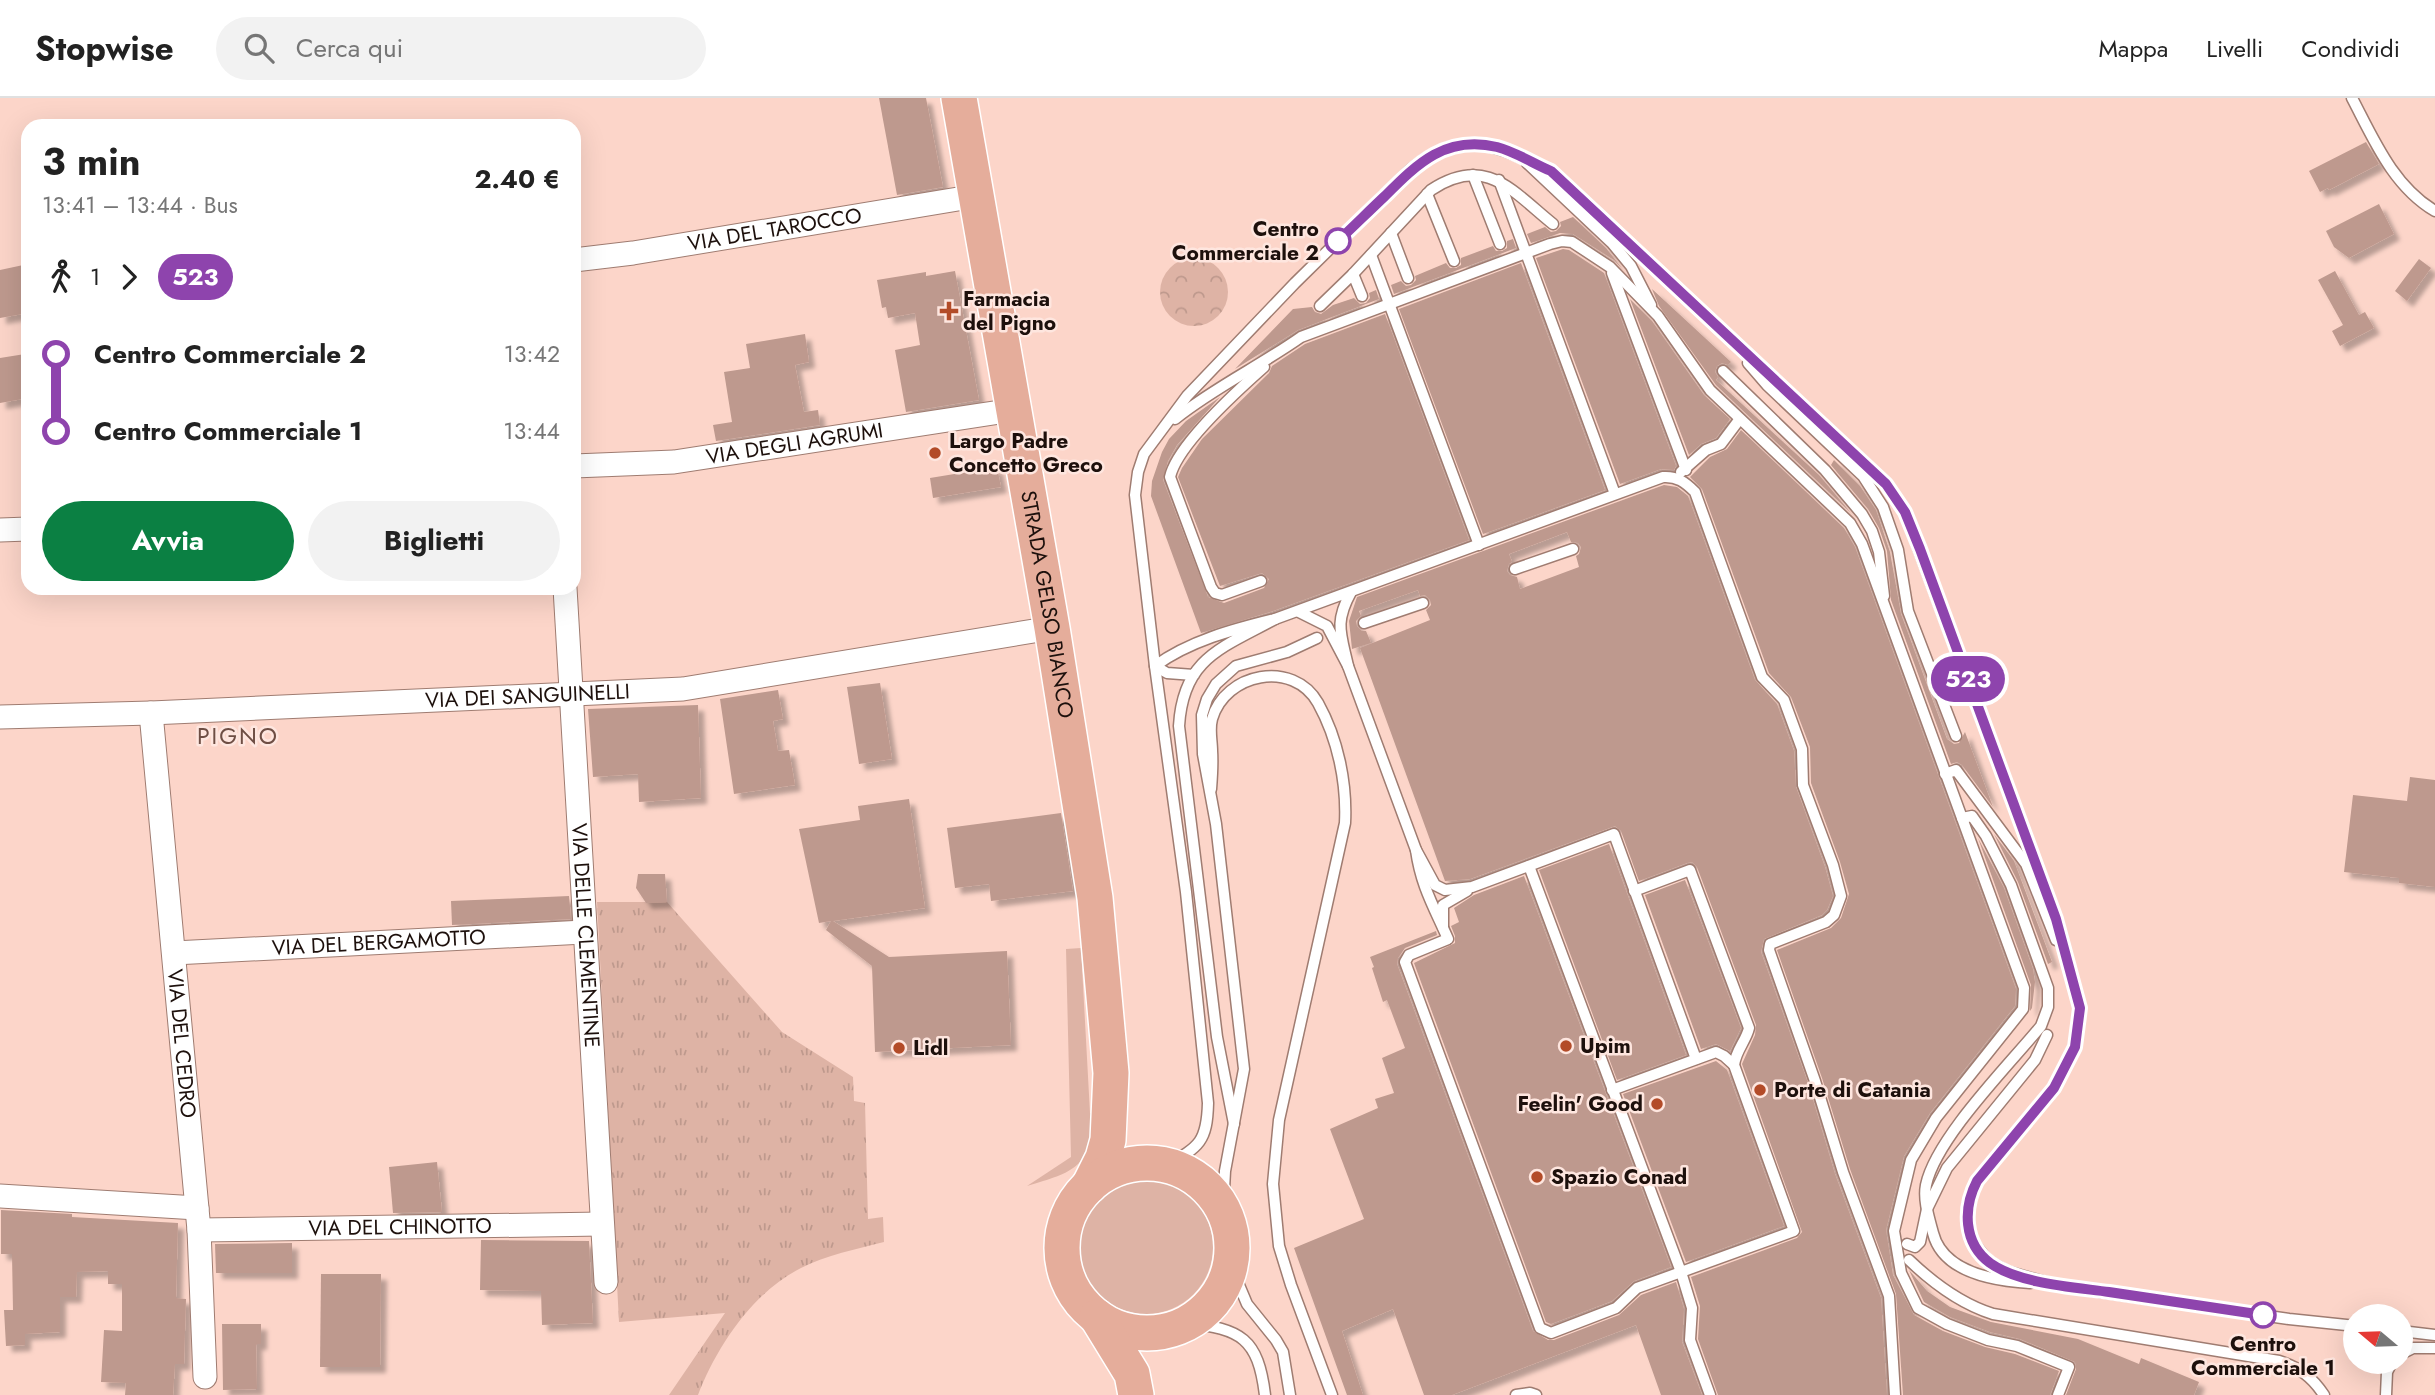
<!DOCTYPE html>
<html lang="it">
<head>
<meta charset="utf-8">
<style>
  :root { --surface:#fff; --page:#f2f2f2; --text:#222; --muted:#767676; --line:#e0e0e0; --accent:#0b8043 }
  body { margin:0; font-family:Jost,sans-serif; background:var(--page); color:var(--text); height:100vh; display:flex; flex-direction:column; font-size:26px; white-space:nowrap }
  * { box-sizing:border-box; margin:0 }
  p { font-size:23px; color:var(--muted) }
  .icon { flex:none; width:38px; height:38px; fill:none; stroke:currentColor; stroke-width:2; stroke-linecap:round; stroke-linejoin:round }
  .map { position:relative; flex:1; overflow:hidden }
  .drawer { position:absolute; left:21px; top:21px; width:560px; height:476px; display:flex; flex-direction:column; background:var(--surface); border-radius:21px; box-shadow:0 7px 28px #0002 }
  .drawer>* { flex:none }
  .badge { padding:0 14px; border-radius:23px; font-size:24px; line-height:46px }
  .needle { width:46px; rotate:289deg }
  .tools { position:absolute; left:2343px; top:1206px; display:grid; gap:14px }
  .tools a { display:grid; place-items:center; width:70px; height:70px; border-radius:50%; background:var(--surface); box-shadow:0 7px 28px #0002; font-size:35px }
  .map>.badge { position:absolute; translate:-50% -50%; box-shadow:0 0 0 4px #fff }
  .legs { display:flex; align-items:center; gap:10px; height:77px; padding:0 21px; font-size:23px }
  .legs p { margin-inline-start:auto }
  .summary { display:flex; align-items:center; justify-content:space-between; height:119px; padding:0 21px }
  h1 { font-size:38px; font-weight:700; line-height:52px }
  .cta { display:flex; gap:14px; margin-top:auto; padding:14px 21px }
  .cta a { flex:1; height:80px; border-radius:42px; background:var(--accent); color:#fff; font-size:28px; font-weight:700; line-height:80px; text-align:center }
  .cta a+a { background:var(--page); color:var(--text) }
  ul { padding:0 21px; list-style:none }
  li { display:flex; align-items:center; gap:24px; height:77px; font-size:26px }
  li i { display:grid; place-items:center; width:10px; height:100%; margin:0 9px; background:currentColor }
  li i::after { content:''; width:18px; height:18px; margin:-9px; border:5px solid; border-radius:50%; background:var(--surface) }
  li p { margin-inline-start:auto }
  li:first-child i { background:linear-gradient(#0000 50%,currentColor 0) }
  li:last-child i { background:linear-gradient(currentColor 50%,#0000 0) }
  header { display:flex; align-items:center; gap:42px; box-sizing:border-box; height:98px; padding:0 35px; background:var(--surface); border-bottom:2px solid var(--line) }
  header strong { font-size:33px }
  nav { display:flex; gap:38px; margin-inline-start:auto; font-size:24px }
  .search { width:490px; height:63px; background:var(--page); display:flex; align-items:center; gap:18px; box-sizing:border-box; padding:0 24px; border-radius:38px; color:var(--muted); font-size:26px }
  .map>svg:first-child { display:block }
</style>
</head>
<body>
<header>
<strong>Stopwise</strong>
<div class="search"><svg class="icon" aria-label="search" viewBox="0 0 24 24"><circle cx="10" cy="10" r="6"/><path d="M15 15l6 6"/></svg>Cerca qui</div>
<nav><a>Mappa</a><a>Livelli</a><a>Condividi</a></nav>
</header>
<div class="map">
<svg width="2435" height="1297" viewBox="0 0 2435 1297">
  <defs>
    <pattern id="grass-tufts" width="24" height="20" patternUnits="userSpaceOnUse" patternTransform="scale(1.75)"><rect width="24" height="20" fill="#deb3a5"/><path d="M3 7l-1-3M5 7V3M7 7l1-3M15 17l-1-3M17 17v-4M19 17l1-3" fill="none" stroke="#be998d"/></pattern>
    <pattern id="forest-crowns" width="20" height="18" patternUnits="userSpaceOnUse" patternTransform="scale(1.75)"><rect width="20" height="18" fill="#deb3a5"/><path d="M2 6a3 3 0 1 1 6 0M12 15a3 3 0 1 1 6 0" fill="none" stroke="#be998d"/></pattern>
    <filter id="shadow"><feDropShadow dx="6" dy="6" stdDeviation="2" flood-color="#0004"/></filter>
  </defs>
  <rect width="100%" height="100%" fill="#fcd5c9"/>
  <path fill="url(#grass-tufts)" d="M 597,804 L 667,804 L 782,934 L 853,979 L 854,1003 L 865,1005 L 868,1121 L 883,1119 L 884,1144 C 857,1151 826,1157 801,1170 C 753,1194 717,1248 698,1297 L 669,1297 L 725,1215 L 619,1224 Z"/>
  <circle fill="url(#forest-crowns)" cx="1194" cy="194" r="34"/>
  <g fill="#deb3a5">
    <path d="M 1081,850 L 1090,1015 L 1094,1016 C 1091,1070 1074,1074 1027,1088 L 1071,1059 L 1066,851 Z"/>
    <circle cx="1146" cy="1149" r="67"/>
  </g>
  <g fill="#be998e" fill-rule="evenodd" filter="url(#shadow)">
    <polygon points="879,0 926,0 943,89 897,97"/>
    <polygon points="2366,44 2379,66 2329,92 2328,90 2320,94 2309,73"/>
    <polygon points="2379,106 2394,136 2349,160 2334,149 2326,133"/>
    <polygon points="1573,119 1606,150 1624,173 1614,162 1573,136 1560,135 1531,145 1527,136 1545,129 1551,134 1556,133 1561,128 1560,124"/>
    <polygon points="1513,141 1516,150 1394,196 1391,187 1401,183 1406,188 1411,187 1416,182 1415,178 1446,165 1450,170 1456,170 1461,167 1461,160 1493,148 1496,153 1502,153 1507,150 1507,143"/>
    <polygon points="1563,151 1569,152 1604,175 1676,368 1674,372 1661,371 1620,386 1536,160"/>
    <polygon points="2419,161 2431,170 2407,203 2395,193"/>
    <polygon points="1521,165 1605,392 1483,436 1399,211"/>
    <polygon points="28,166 28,215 0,220 0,172"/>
    <polygon points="955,173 979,302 906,314 895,252 920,247 915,215 888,220 886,209 882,210 877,182 926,174 926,178"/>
    <polygon points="2335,173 2359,217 2365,214 2374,230 2340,248 2332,233 2343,227 2318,182"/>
    <polygon points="1652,191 1731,264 1728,267 1722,265 1717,268 1715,274 1718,279 1716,282 1819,377 1851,415 1716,287 1659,208"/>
    <polygon points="1376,192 1379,201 1298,232 1235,271 1293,211 1312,209 1315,214 1321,216 1333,207 1354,200 1360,206 1366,205 1370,200 1369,195"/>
    <polygon points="1630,201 1652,223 1704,297 1730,321 1716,340 1701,346 1689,357"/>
    <polygon points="1385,216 1469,442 1273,513 1201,535 1151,398 1152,383 1162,354 1169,341 1186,323 1220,299 1177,347 1168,363 1163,382 1208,499 1224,505 1264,490 1269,481 1262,475 1220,488 1178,379 1182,370 1202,341 1269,275 1272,268 1305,246"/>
    <polygon points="805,236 809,264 795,267 804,314 818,312 820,327 716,343 713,327 732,324 724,274 750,270 746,246"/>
    <polygon points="25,256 28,300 0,305 0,260"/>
    <polygon points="1741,332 1844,430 1855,449 2016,891 2015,908 1930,1015 1904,1058 1886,1132 1893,1177 1914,1217 1943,1233 1985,1249 2015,1256 2059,1273 2050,1297 1903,1297 1896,1196 1850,1071 1822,980 1777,852 1831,830 1841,820 1849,796 1840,764 1811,685 1810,649 1791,599 1769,575 1702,391 1690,379 1710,359 1727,351"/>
    <polygon points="1834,362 1860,388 1876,412 1890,454 1901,516 1947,641 1954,646 1959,645 1965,634 1993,709 1962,667 1957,664 1951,666 1891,502 1887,453 1879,430 1868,411 1831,367"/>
    <polygon points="997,369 1001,389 933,400 930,380"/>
    <path d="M 1664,387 L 1677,389 L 1688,398 L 1755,582 L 1777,606 L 1794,653 L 1796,689 L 1825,769 L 1833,798 L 1827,812 L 1822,817 L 1764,841 L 1761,854 L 1808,985 L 1835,1076 L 1881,1200 L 1887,1297 L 1718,1297 L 1698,1241 L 1700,1208 L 1691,1179 L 1797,1140 L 1802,1134 L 1742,966 L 1755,937 L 1756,927 L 1697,769 L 1692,764 L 1687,765 L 1639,783 L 1621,733 L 1615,728 L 1470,781 L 1445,783 L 1360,550 L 1430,522 L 1426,512 L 1431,507 L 1430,502 L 1425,497 L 1420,498 L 1418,492 L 1359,513 L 1361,518 L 1356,523 L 1357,528 L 1362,533 L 1366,533 L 1371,545 L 1352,551 L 1349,523 L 1357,499 ZM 1567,434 L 1571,444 L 1578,445 L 1581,449 L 1579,456 L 1576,458 L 1579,469 L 1520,491 L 1517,479 L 1510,477 L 1507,473 L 1509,466 L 1512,464 L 1509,456 Z"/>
    <polygon points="880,585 892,661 859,666 847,589"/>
    <polygon points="778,592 783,621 773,623 778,653 789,652 795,687 734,696 720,601"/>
    <polygon points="698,607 701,700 639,704 638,676 593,679 588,611"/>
    <polygon points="2410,679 2435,682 2435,789 2399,785 2399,780 2344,774 2353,697 2407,703"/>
    <polygon points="909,701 925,810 833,823 889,859 1007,853 1011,947 875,954 872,868 826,832 831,823 819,825 799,731 860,722 858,708"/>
    <polygon points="1061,715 1073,793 991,803 989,786 955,790 947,730"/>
    <polygon points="1994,736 2014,763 2052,864 2048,866 2018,784"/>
    <polygon points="1978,740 2004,790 2033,871 2035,884 2032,910 2030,913 2031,887"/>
    <polygon points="1609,746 1686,957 1617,982 1539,772"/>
    <polygon points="638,776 665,776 667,804 646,805 636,790"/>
    <polygon points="1524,778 1671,1169 1634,1183 1612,1203 1551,1226 1546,1224 1414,865 1455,845 1455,838 1451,828 1459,824 1454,810 1474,797"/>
    <polygon points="1685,782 1741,930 1730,953 1716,946 1701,951 1645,797"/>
    <polygon points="569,798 571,821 452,827 451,803"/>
    <polygon points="1436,833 1437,837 1405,850 1398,860 1397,866 1533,1233 1548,1242 1554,1242 1619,1217 1641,1197 1676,1184 1684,1211 1682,1244 1702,1297 1661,1297 1636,1227 1452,1297 1424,1297 1393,1211 1342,1233 1363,1297 1347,1297 1294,1150 1364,1121 1330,1031 1378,1010 1375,1001 1394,995 1382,960 1405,950 1387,902 1383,904 1372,870 1374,869 1370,859"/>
    <polygon points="1716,963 1727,972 1784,1128 1686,1164 1623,996"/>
    <polygon points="437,1064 442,1114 393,1115 389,1069"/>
    <polygon points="1,1112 72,1116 72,1119 178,1125 176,1200 186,1201 184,1266 175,1266 173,1297 125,1297 126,1285 101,1284 104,1232 122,1233 122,1186 108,1186 108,1173 77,1174 76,1199 60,1199 60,1234 25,1236 25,1247 6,1248 4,1212 13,1212 12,1156 1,1156"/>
    <polygon points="481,1142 589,1143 593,1225 542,1227 541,1193 480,1192"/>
    <polygon points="292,1145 292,1175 216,1175 215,1146"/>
    <polygon points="1909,1172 1927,1193 1950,1209 1991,1224 2078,1241 2139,1266 2141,1260 2199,1284 2194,1297 2066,1297 2076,1271 2075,1264 2020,1241 1990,1234 1950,1219 1924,1204"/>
    <polygon points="321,1176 381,1176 380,1269 320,1269"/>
    <polygon points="222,1226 261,1226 261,1246 256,1246 257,1291 223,1292"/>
  </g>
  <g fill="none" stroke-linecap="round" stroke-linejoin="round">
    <g stroke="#9f7c71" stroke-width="13">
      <g id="lane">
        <path d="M 2352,0 C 2374,42 2393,88 2435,113"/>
        <polyline points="1527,65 1612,145 1631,168 1651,207"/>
        <polyline points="1473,77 1500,146"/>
        <polyline points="1499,82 1615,396"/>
        <polyline points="1427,96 1454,163"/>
        <polyline points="1391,135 1408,180"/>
        <polyline points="1371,157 1479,447"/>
        <polyline points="1612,175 1686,372"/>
        <polyline points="1353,176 1362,198"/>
        <path d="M 1320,208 L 1353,176 L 1431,92 C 1486,56 1512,93 1553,126"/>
        <polyline points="1748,265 1767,287 1863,378 1883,409 1898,452 1908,513 1956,638"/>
        <polyline points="1723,273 1825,372 1862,416 1872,433 1879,454 1884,498"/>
        <path d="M 1175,321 C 1215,289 1260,268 1301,239 L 1550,146 L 1562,143 L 1572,144 L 1610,169 L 1658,218 L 1710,292 L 1850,425 L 1862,446 L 2024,890 L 2023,911 L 1936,1020 L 1911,1062 L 1894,1133 L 1901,1175 L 1918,1210 L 1947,1226 L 1988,1242 L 2017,1248 L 2069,1269 L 2058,1297"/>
        <polyline points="1681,374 1706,352 1721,346 1739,322"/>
        <polyline points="1515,471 1573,451"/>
        <path d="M 1261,483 L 1222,497 L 1215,495 L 1211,489 L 1170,379 C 1177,347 1238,292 1264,269"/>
        <path d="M 1299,514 L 1327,528 L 1348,568 C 1341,536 1334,525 1351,494"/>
        <path d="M 1275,521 L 1663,379 C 1677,378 1685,384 1695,394 L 1762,579 L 1784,602 L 1802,651 L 1803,687 L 1833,767 L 1841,798 L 1834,817 L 1826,824 L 1770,846 L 1769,852 L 1815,983 L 1843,1074 L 1889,1198 L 1895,1297"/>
        <polyline points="1364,525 1423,505"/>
        <polyline points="1348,568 1416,752 1435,787 1445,792 1472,789 1614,736 1696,961"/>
        <path d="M 1194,577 L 1167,575 L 1155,568 C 1189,543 1234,531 1275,521 C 1222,550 1183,560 1179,628 L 1217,939 L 1234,1026"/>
        <polyline points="1945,676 1956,672 2026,766 2056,842"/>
        <path d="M 1211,691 C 1212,678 1213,666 1212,653 C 1212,642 1209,632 1212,621 C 1225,575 1293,561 1318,605 C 1338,641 1347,685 1345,725 L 1279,1022 L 1273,1086 L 1279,1148 L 1291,1187 L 1332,1297"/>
        <path d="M 1962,720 L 1972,718 L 1986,738 L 2011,787 L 2048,890 L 2048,909 L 2041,928 C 2009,967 1936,1040 1926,1087 C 1923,1102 1929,1120 1933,1135 C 1943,1175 1995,1183 2030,1185"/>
        <path d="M 1416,752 C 1421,788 1434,809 1448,841 L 1409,857 L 1405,864 L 1540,1230 L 1551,1235 L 1616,1210 L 1637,1190 L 1794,1133 L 1734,967 C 1736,952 1746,943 1749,930 L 1690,772 L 1634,793"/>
        <polyline points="1529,768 1681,1174 1692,1210 1690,1242 1710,1297"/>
        <polyline points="1443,829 1443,807 1467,793"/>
        <polyline points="1612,992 1716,954 1724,958 1734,967"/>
        <path d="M 1166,1067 C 1200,1049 1207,1043 1208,1005 L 1186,794 L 1155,568 L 1135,397 L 1138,374 L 1144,356 L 1187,298 L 1295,185 L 1409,73 C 1462,27 1497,49 1551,73 L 1867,367 L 1886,386 L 1905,414 L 2056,821 L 2080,910 L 2075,949 L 2054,990 L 1977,1083 L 1968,1106 L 1969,1132 L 1973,1144 L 1988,1163 L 2006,1173 L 2052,1186"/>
        <polyline points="1223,1110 1225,1073 1244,971 1216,726 1203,656 1202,617 1207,601 1216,586 1236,568 1287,554 1317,540"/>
        <polyline points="1907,1146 1915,1149 1920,1144 1927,1111 1947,1070 2035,962 2047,937"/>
        <polyline points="1232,1154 1239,1187 1247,1206 1276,1242 1283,1254 1290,1297"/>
        <path d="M 1909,1162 C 1933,1185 1961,1206 1993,1216 L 2279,1263 C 2300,1270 2312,1279 2324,1297"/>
        <polyline points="2046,1186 2289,1221 2356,1228"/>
        <path d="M 1187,1225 C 1241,1231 1258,1240 1265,1297"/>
        <polyline points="2401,1233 2435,1237"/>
        <polyline points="2401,1256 2413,1250 2435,1250"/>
        <polyline points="1516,1297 1530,1295 1536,1297"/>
        <polyline points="2386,1297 2387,1274 2392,1264"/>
      </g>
    </g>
    <g stroke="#9f7c71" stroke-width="25">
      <g id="street">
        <path id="s1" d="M 574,162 L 633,155 L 976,98"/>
        <path id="s2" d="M 574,368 L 674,364 L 1013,312"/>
        <polyline points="0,432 28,431"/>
        <path id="s3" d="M 565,490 L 606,1184"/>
        <path id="s4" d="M 151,615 L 199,1132 L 205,1279"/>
        <path id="s5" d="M 0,619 L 151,615 L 683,591 L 1052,530"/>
        <path id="s6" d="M 174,855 L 584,834"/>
        <polyline points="0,1098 197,1110"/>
        <path id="s7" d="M 199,1132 L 602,1126"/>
      </g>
    </g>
    <g stroke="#fff" stroke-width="38">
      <g id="primary">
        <path id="s8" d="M 959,0 L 1052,530 L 1095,800 L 1111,975 L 1108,1042 L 1103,1060 L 1089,1088"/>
        <circle cx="1147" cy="1150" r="85"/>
        <polyline points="1097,1219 1132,1276 1136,1297"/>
      </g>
    </g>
    <use href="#lane" stroke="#fff" stroke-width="10"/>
    <use href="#street" stroke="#fff" stroke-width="23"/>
    <use href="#primary" stroke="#e5ad9b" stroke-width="35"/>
  </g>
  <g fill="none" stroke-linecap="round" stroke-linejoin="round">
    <g stroke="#fff" stroke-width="16">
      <path id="line-1" d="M 1338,143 C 1354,128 1369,113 1385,98 C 1418,65 1446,37 1497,49 C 1516,54 1534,66 1551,73 L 1886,386 L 1905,414 L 1920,451 L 2056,821 L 2080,910 L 2075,949 L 2054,990 L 1977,1083 C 1963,1110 1963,1145 1990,1165 C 2020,1186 2073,1189 2109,1194 C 2160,1202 2212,1209 2263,1217"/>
    </g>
    <use href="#line-1" stroke="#8e44ad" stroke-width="10"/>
  </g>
  <g fill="#fff" stroke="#8e44ad" stroke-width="3.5">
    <circle cx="1338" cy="143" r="12"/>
    <circle cx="2263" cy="1217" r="12"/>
  </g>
  <g fill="#b34b28" stroke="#fee6df" stroke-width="2.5">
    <path d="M945.5 202.5h7v7h7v7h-7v7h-7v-7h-7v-7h7z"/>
    <circle cx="935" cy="355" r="7"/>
    <circle cx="1566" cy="948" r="7"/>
    <circle cx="899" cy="950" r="7"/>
    <circle cx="1760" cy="992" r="7"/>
    <circle cx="1657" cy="1006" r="7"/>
    <circle cx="1537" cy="1079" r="7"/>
  </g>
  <g text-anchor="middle" stroke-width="5" stroke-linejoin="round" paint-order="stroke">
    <g font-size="21" fill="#1d100c" stroke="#fee6df">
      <text dy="7" stroke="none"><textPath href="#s1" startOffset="203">VIA DEL TAROCCO</textPath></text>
      <text dy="7" stroke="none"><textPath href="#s2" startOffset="222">VIA DEGLI AGRUMI</textPath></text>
      <text dy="7" stroke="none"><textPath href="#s8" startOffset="514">STRADA GELSO BIANCO</textPath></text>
      <text dy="7" stroke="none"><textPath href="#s5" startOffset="528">VIA DEI SANGUINELLI</textPath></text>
      <text dy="7" stroke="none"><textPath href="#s3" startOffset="348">VIA DELLE CLEMENTINE</textPath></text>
      <text dy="7" stroke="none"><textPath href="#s6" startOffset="205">VIA DEL BERGAMOTTO</textPath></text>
      <text dy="7" stroke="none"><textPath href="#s4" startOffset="332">VIA DEL CEDRO</textPath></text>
      <text dy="7" stroke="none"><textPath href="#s7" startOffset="201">VIA DEL CHINOTTO</textPath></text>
    </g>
    <g font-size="21" font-weight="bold" fill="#1d100c" stroke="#fee6df" text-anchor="end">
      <text x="1319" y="138">Centro<tspan x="1319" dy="24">Commerciale 2</tspan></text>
      <text x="2263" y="1253" text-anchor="middle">Centro<tspan x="2263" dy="24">Commerciale 1</tspan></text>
    </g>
    <g font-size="21" font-weight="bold" fill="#1d100c" stroke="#fee6df" text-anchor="start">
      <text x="963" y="208">Farmacia<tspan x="963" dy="24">del Pigno</tspan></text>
      <text x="949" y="350">Largo Padre<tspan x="949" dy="24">Concetto Greco</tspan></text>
      <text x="1580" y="955">Upim</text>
      <text x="913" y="957">Lidl</text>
      <text x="1774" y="999">Porte di Catania</text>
      <text x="1643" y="1013" text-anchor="end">Feelin' Good</text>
      <text x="1551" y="1086">Spazio Conad</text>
    </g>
    <g font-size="23" letter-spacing="2" fill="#6e4e44" stroke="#fee6df">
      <text x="238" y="646">PIGNO</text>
    </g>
  </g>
</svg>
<div class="tools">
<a><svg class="needle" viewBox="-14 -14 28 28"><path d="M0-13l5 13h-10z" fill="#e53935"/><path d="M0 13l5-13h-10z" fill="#767676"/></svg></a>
</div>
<b class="badge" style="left:1968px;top:581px;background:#8e44ad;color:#fff">523</b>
<section class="drawer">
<div class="summary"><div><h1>3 min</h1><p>13:41 – 13:44 · Bus</p></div><b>2.40 €</b></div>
<div class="legs"><svg class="icon" aria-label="walk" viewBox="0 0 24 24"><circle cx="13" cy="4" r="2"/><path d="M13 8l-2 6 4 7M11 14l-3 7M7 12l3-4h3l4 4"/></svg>1<svg class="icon" aria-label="forward" viewBox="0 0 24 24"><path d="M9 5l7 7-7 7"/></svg><b class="badge" style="background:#8e44ad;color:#fff">523</b></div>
<ul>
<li><i style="color:#8e44ad"></i><b>Centro Commerciale 2</b><p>13:42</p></li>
<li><i style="color:#8e44ad"></i><b>Centro Commerciale 1</b><p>13:44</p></li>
</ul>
<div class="cta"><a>Avvia</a><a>Biglietti</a></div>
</section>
</div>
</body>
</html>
